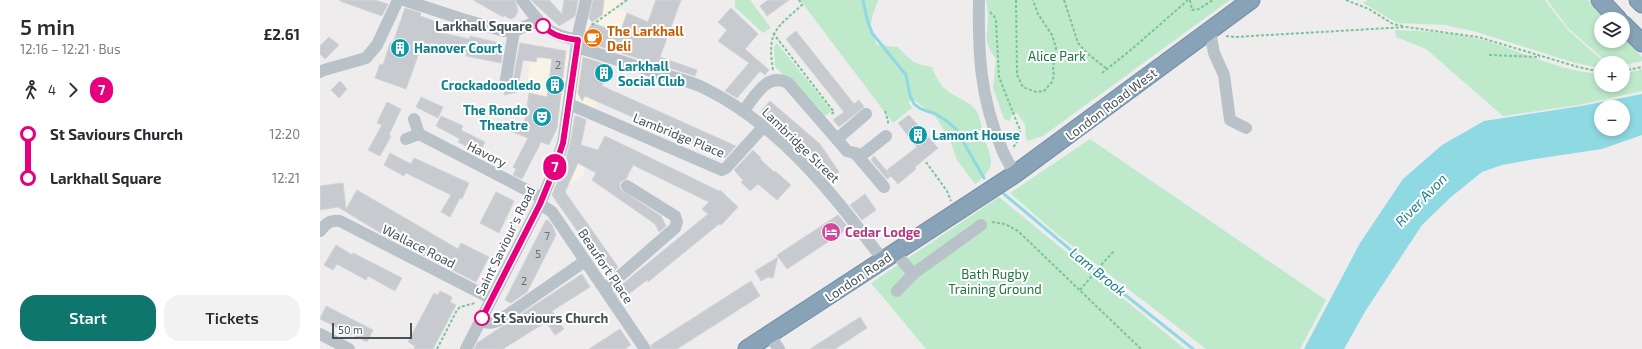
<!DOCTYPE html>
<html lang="en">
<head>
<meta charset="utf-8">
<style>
  :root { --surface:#fff; --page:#f2f2f3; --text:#2b2b33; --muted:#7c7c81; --accent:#0f766e }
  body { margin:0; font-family:"Exo 2",sans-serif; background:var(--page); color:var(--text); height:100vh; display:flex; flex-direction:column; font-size:15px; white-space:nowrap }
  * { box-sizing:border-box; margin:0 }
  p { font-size:13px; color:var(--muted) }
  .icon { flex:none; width:22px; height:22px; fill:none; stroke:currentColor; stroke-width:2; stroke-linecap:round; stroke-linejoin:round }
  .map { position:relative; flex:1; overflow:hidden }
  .details { display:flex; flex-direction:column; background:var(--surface); width:320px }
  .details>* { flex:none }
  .badge { padding:0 8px; border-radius:13px; font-size:14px; line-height:26px }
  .controls { position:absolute; left:1274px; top:12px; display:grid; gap:8px }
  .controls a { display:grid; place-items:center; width:36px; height:36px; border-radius:50%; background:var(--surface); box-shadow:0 2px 6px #0003; font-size:20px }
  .scale { position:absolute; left:12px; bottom:10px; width:80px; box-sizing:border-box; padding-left:4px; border:2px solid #465158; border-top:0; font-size:11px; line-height:14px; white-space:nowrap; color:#465158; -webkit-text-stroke:3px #fff; paint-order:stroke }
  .map>.badge { position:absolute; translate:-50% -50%; box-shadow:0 0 0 2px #fff }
  .legs { display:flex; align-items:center; gap:6px; height:44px; padding:0 20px; font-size:13px }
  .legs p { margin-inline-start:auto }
  .head { display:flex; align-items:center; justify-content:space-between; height:68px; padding:0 20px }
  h1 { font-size:22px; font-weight:600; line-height:30px }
  .primary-button { display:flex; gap:8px; margin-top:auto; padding:8px 20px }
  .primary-button a { flex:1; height:46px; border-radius:16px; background:var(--accent); color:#fff; font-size:16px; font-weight:600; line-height:46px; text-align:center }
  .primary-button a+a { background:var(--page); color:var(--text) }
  ul { padding:0 20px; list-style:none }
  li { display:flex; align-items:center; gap:14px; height:44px; font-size:15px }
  li i { display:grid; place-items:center; width:6px; height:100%; margin:0 5px; background:currentColor }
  li i::after { content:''; width:10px; height:10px; margin:-5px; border:3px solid; border-radius:50%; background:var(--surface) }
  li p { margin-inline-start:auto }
  li:first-child i { background:linear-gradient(#0000 50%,currentColor 0) }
  li:last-child i { background:linear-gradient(currentColor 50%,#0000 0) }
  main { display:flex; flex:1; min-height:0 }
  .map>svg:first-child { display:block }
</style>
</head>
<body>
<main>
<section class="details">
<div class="head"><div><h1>5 min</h1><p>12:16 – 12:21 · Bus</p></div><b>£2.61</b></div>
<div class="legs"><svg class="icon" aria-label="walk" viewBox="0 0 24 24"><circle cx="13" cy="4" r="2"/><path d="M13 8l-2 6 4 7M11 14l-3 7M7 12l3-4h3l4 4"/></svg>4<svg class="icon" aria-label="forward" viewBox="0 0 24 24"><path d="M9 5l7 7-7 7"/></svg><b class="badge" style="background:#e6007e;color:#fff">7</b></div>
<ul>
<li><i style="color:#e6007e"></i><b>St Saviours Church</b><p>12:20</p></li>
<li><i style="color:#e6007e"></i><b>Larkhall Square</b><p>12:21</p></li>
</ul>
<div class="primary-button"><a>Start</a><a>Tickets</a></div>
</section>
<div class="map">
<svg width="1322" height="349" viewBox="0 0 1322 349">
  <rect width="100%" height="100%" fill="#efeced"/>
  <g fill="#f9f2e6">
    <polygon points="273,0 303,0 294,6 320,19 303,53 293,65 274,109 244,96 238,129 229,146 189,131 193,121 204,124 207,103 210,54 213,44 260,55"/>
    <polygon points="247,150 268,156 263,176 233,196 230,191 242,169"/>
  </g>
  <g fill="#beeacb">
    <polygon points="415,0 430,0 451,28 443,33 415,7"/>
    <path d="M 480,0 L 558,0 L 552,17 L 550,30 L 557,45 L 578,47 C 589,60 596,65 612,67 C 616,77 620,86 629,92 C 638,99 648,100 655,109 C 660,115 661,125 663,133 C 669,157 681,164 655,184 L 637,160 L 630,140 L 615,116 L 594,100 L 588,101 L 592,108 L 573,123 Z"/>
    <path d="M 666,0 L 910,0 L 723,136 L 708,141 L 706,139 L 705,125 L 697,113 L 692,115 L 690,121 L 684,119 L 673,88 L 676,59 C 662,41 668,36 668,16 C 668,11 667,5 666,0 Z"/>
    <polygon points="1048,0 1225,0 1247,29 1285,63 1281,63 1281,68 1255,63 1157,32 1125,25 1077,23 1043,3"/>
    <polygon points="1227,0 1268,0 1285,19 1281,19 1281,41 1303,41 1303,36 1322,57 1322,61 1303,65 1303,63 1288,63 1248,28"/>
    <path d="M 1075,30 C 1104,31 1134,32 1163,40 C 1202,51 1240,72 1281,74 L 1281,85 L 1303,85 L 1303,74 L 1322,69 L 1322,91 L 1259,105 L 1183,116 L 1106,49 L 1076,37 Z"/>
    <polygon points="457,43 512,111 502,118 455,66 454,47"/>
    <polygon points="770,139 1006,300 980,349 886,349 738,235 690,193"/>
    <polygon points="679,197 865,349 606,349 551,283"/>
  </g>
  <path fill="#8fd9e3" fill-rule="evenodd" d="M 1322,94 L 1322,135 L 1282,149 L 1215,159 L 1182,165 L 1162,172 L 1131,197 L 1102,225 L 1046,310 L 1024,349 L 984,349 L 1040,243 L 1083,179 L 1122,145 L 1164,121 L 1261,106 ZM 1281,107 L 1303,107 L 1303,129 L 1281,129 Z"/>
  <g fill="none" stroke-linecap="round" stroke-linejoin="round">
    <g stroke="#8fd9e3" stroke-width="3">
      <polyline points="543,0 547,19 552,33 586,75 590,95 594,104 601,109 616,114 628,122 636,129 664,178"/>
      <polyline points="684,194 789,282 873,349"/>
    </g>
  </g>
  <g fill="#c7cacf" stroke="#d1d3d7">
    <polygon points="20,0 55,0 68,4 62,16 20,1"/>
    <polygon points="153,0 195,0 198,11 195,17 190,19 184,15 183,17"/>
    <polygon points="211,0 229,0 242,14 244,0 258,0 255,16 239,26"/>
    <polygon points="273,0 284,0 282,15 272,22 269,18"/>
    <polygon points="336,0 361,0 340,57 377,70 375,76 269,43 266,34 272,23 300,33 307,13 328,22"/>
    <polygon points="448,0 469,0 447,16 440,6"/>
    <polygon points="85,8 101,13 100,16 120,23 117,32 150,39 150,36 184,44 181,63 146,56 147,51 111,43 110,45 103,42 86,89 55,78 60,64 63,65 70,43 73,43"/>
    <polygon points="411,8 438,34 425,49 449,70 445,75 440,71 417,98 405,91 429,63 398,41 407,30 398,22"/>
    <polygon points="476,31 534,104 539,100 544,107 519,127 513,120 524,112 466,39"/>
    <polygon points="9,37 19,45 5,59 0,54 0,46"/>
    <polygon points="200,43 246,51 237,128 229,145 221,142 202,179 193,175 196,169 193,167 208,138 190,131 193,122 204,126 209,93 227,97 232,59 217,57 216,62 203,60 197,92 184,95 186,86 192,84 193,80"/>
    <polygon points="263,57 291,66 282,86 416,146 405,158 265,96 262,101 258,93"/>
    <polygon points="20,81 27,89 19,98 11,90"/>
    <polygon points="101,97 123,107 118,118 96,107"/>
    <polygon points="450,101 500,144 519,172 509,180 494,164 498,161 441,111"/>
    <polygon points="67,102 81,109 69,135 71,136 60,156 48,150 62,125 57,123"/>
    <polygon points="589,115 618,148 595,167 596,169 578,184 571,176 567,179 551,160 554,156 571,176 567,170 597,147 578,123"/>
    <polygon points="121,116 143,126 141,130 165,142 160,153 138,142 140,139 116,126"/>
    <polygon points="255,116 257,116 266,120 261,145 278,150 285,136 399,191 400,190 418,207 401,225 399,224 328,282 327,280 301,300 294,291 388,214 382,209 389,202 313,165 306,179 300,182 300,189 341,216 346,226 339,232 335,224 272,180 276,173 258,163 245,192 298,267 289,276 232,195 240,176 241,176 250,144"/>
    <polygon points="433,150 441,158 440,159 454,172 455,171 471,185 457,200 438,184 430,191 421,182 423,180 414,170"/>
    <polygon points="70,153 91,164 94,158 149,183 142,199 140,198 130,217 121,212 131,195 86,173 84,176 64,165"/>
    <polygon points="23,183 26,209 37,190 138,249 141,243 169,257 156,282 69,238 18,207 0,210 0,186"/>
    <polygon points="176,192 194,201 179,233 160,223"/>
    <polygon points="545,194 556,210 542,220 530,205"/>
    <polygon points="518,215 529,228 467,269 457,255"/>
    <polygon points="226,220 229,221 233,227 236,235 207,292 191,303 185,300"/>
    <polygon points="16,245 32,255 33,253 82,278 75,291 48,276 46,280 17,264 13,270 4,265"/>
    <polygon points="458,257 453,278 448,277 441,281 435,271"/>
    <polygon points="262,274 270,287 232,311 244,329 235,335 226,322 183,349 154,349 157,343"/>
    <polygon points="431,281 440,296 357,349 332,349 331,345"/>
    <polygon points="120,291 132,297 130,302 136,305 113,349 94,349 95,346 88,342 114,293 118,295"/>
    <polygon points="6,306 53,330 47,342 0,319"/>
    <polygon points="540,317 547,328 515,349 490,349"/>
    <polygon points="300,329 311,345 305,349 269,349"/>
  </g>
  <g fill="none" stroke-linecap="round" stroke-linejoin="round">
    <g stroke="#738ea3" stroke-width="19">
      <g id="highway">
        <polyline points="1280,0 1298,19"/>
        <polyline points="1318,0 1322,4"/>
        <polyline points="1303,24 1322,43"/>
        <polyline points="427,349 695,174 931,0"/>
      </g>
    </g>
    <g stroke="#79c498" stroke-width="2" stroke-dasharray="3 2" stroke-linecap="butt">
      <polyline points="696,0 697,75 703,87 716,92 724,91 732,82 734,75 733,69 736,48 732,35 718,14 713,0"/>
      <polyline points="744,0 758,43 768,54 787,69"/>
      <polyline points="870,0 872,10 879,9 893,0"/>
      <polyline points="1026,0 1049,9 1073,24 1083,26"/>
      <polyline points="670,12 674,16 676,21 679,77 700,130 699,139 693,148"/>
      <polyline points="272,25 307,0"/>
      <polyline points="453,33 514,112 510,115"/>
      <polyline points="906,36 915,37 1086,27 1158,37 1258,67 1281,72"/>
      <polyline points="1169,55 1220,57"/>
      <path d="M 453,70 C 447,32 455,29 482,5 L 479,0"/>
      <polyline points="1303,71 1322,67"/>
      <polyline points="782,73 812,49 868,0"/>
      <polyline points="565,111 568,121 568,125"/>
      <polyline points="606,162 627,191 631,201"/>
      <polyline points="672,222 685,224 698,231 821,349"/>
      <polyline points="771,276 794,251"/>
      <polyline points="760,290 772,276"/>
      <polyline points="117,349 137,310 140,307 155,303"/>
    </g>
    <g stroke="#b9c2c8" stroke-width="12">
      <polyline points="84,0 142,19 184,31 194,31 218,21"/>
      <path d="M 202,0 C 221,25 226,34 258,40"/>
      <path d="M 659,0 C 658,53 660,96 681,147 C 684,156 690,165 695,174"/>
      <polyline points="890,31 894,53 904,75 910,120 926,128"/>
      <path d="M 257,47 C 285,56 313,65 341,74 C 355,78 370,81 384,88 C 460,125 513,194 563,260"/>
      <polyline points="0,72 4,70 46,58 57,45 78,0"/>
      <polyline points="186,79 194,31"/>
      <polyline points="249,104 402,170 406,168 444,126"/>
      <path d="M 424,110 C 436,95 447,72 468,83 L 527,151 L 542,155 L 566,136"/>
      <polyline points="99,134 222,198"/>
      <polyline points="86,139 99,134 94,119"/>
      <polyline points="517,139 546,114"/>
      <polyline points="535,153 564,187"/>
      <polyline points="220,204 232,212 325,349"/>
      <path d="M 0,231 C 6,224 9,220 20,221 L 172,299"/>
      <polyline points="575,252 593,274"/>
      <polyline points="285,289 355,228 357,222 355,216 307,186"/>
      <polyline points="577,291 593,274 661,225"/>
      <path d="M 161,321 C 168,324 173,323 180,320 L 265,261"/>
      <polyline points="0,334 29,349"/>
      <polyline points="449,335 459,349"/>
      <polyline points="146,349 220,204 234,170 243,143 259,30 266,0"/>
    </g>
    <use href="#highway" stroke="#88a3b7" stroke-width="17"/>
  </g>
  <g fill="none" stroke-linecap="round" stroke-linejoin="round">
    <g stroke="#fff" stroke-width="9">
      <path id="line-1" d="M 162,318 L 220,204 L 234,170 L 243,143 L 258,40 C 244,38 233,36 223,26"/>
    </g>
    <use href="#line-1" stroke="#e6007e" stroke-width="6"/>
  </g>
  <defs>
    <g id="cafe-disc" transform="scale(1)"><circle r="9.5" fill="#e8710a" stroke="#fff"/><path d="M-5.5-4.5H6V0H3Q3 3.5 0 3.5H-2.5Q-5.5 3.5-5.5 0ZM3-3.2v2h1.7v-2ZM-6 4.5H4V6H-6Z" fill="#fff"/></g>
    <g id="building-disc" transform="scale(1)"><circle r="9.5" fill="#0f9aa8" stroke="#fff"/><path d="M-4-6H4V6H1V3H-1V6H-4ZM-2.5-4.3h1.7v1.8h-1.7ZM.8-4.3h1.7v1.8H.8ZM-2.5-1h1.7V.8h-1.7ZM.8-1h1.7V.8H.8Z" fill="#fff"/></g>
    <g id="theatre-disc" transform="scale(1)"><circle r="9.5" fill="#0f9aa8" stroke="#fff"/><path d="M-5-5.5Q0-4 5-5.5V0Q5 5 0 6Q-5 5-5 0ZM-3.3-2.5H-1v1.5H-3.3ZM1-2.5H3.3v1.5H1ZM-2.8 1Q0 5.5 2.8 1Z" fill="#fff"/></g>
    <g id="hotel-disc" transform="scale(1)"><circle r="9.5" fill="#d1479c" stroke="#fff"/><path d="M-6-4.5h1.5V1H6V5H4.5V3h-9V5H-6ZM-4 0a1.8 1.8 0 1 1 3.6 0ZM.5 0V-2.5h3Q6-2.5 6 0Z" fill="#fff"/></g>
  </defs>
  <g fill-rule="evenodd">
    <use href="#cafe-disc" x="273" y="38"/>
    <use href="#building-disc" x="80" y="48"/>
    <use href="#building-disc" x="284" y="73"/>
    <use href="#building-disc" x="235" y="85"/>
    <use href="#theatre-disc" x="222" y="117"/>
    <use href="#building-disc" x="598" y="135"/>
    <use href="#hotel-disc" x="511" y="232"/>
  </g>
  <g fill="#fff" stroke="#e6007e" stroke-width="2">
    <circle cx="223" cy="26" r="7"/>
    <circle cx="162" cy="318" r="7"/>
  </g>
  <g text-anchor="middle" stroke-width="4" stroke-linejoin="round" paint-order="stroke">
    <g font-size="11" fill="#666f76">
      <text x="238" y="69">2</text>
      <text x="227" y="240">7</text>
      <text x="218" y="258">5</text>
      <text x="204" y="285">2</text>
    </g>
    <g font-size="13" font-weight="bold" fill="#465158" stroke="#fff" text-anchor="end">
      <text x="212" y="31">Larkhall Square</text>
      <text x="173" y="323" text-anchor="start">St Saviours Church</text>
    </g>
    <g font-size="13" font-weight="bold" fill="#c56008" stroke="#fff" text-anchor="start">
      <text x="287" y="36">The Larkhall<tspan x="287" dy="15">Deli</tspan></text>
    </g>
    <g font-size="13" font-weight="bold" fill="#0d838f" stroke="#fff" text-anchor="start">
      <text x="94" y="53">Hanover Court</text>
      <text x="298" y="71">Larkhall<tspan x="298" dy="15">Social Club</tspan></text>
      <text x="221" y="90" text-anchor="end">Crockadoodledo</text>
      <text x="208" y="115" text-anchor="end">The Rondo<tspan x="208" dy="15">Theatre</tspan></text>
      <text x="612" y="140">Lamont House</text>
    </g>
    <g font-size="13" fill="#1f7241" stroke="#fff">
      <text x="737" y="61">Alice Park</text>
      <text x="675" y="279">Bath Rugby<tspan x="675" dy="15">Training Ground</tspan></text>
    </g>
    <g font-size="13" fill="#465158" stroke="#fff">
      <text transform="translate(791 104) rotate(-37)" y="5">London Road West</text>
      <text transform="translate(359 135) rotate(22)" y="5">Lambridge Place</text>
      <text transform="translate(481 145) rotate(44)" y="5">Lambridge Street</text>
      <text transform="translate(167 154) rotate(27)" y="5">Havory</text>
      <text transform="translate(185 241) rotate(-64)" y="5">Saint Saviour's Road</text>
      <text transform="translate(99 246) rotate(27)" y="5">Wallace Road</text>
      <text transform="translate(286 266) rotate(56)" y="5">Beaufort Place</text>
      <text transform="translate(538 277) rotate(-34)" y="5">London Road</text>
    </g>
    <g font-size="13" font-weight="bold" fill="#b23c85" stroke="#fff" text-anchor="start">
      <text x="525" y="237">Cedar Lodge</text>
    </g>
    <g font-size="14" font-style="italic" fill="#187d8a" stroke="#fff">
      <text transform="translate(1101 200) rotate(-46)" y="5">River Avon</text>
      <text transform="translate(778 272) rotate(39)" y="5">Lam Brook</text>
    </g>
  </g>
</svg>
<div class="controls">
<a><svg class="icon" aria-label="layers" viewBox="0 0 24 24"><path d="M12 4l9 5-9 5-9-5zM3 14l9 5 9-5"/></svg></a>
<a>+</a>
<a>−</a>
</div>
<div class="scale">50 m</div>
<b class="badge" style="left:235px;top:167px;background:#e6007e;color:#fff">7</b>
</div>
</main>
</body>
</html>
